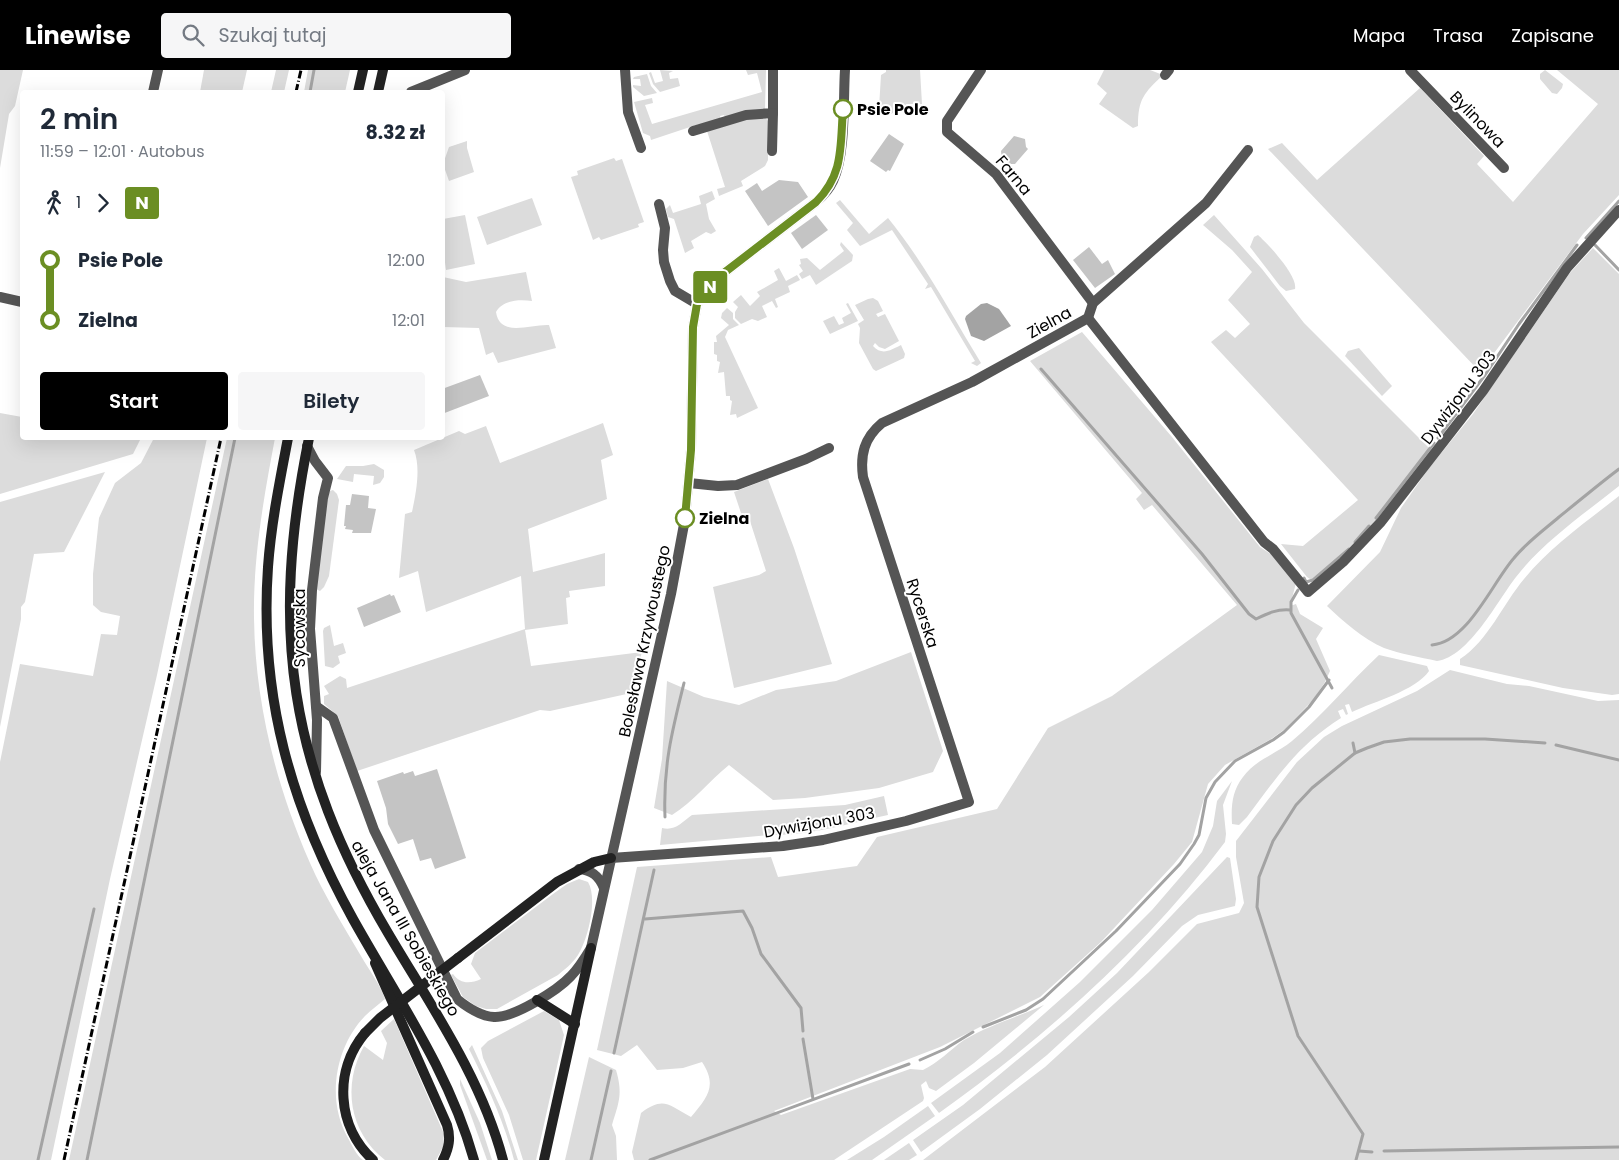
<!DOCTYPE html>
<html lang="pl">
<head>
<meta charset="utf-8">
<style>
  :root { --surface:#fff; --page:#f6f6f7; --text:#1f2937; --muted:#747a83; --accent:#000 }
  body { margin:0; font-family:Poppins,sans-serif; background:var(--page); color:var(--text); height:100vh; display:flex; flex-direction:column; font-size:19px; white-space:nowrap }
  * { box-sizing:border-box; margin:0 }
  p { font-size:16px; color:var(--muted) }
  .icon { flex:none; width:28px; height:28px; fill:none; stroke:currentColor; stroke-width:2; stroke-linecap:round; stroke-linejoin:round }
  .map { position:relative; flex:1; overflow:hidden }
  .sheet { position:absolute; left:20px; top:20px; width:425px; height:350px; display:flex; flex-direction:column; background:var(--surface); border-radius:5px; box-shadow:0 5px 20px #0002 }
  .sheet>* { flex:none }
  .badge { padding:0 10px; border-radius:4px; font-size:18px; line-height:32px }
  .map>.badge { position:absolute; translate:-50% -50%; box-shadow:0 0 0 2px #fff }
  .legs { display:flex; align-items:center; gap:8px; height:55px; padding:0 20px; font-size:16px }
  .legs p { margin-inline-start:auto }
  .head { display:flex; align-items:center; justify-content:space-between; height:85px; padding:0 20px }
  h1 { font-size:28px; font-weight:600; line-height:38px }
  .button { display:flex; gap:10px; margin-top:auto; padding:10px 20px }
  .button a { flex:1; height:58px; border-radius:5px; background:var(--accent); color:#fff; font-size:20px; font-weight:600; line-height:58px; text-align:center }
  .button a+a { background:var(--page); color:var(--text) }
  ul { padding:0 20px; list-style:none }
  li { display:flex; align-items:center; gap:18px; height:60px; font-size:19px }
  li i { display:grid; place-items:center; width:8px; height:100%; margin:0 6px; background:currentColor }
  li i::after { content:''; width:12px; height:12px; margin:-6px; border:4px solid; border-radius:50%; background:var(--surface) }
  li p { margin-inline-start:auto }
  li:first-child i { background:linear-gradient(#0000 50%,currentColor 0) }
  li:last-child i { background:linear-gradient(currentColor 50%,#0000 0) }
  header { display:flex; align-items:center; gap:30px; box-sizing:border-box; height:70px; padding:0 25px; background:var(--accent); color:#fff }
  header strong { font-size:24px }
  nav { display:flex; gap:28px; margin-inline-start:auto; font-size:18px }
  .search { width:350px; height:45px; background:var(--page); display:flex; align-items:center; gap:12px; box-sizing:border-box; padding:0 18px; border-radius:5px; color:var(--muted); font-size:19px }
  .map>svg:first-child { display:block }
</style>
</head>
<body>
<header>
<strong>Linewise</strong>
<div class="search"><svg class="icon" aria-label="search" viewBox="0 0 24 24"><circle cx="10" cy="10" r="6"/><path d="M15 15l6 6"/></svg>Szukaj tutaj</div>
<nav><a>Mapa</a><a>Trasa</a><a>Zapisane</a></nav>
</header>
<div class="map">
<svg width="1619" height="1090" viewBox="0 0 1619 1090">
  <rect width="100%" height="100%" fill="#fff"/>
  <g fill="#dcdcdc">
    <polygon points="0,0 23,0 15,36 9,44 0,98"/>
    <polygon points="204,0 247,0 242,22 200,22"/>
    <polygon points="276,0 289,0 284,22 271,22"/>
    <polygon points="308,0 350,0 345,22 304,22"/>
    <polygon points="660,0 673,1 669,3 670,9 678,8 680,16 660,22 653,14 649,3 651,2 655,13 663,11"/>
    <polygon points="746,0 766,0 765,39 726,49 724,45 720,46 721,50 696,55 651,70 650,66 643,63 634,32 652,28 653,33 645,35 652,54 762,22 757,3 748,5"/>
    <polygon points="886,0 920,0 922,34 907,34 888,46 879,38 881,5 886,2"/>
    <path d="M 1104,0 L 1150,0 L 1163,5 C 1144,23 1138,29 1138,56 L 1133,58 L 1099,34 L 1107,23 L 1097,14 Z"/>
    <polygon points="1545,0 1563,14 1562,18 1557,24 1552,23 1540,9 1540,4"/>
    <polygon points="1557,0 1619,0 1619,125 1583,164 1480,302 1268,79 1282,73 1317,110 1420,18 1484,86 1477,94 1513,132 1598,34"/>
    <polygon points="647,4 651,16 657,23 644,26 633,17 633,15 641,16 640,9 633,9 634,7"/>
    <polygon points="765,47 768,51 768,90 765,96 741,111 743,116 719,126 717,119 725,117 707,61 743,49"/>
    <polygon points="467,71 467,78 474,102 449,111 443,94 449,77"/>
    <polygon points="614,88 616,91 622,89 644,152 638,154 639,157 601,170 599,167 593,170 571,107 578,105 577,101"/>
    <polygon points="712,121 715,129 706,134 709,149 716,161 711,164 706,162 691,171 694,178 685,183 674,149 668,147 666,139 670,135 673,143 701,134 699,126"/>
    <polygon points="532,128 542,155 487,175 477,147"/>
    <path d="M 840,130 L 869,164 L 888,148 C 924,192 951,244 981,293 L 977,296 L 971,293 L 975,291 L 931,217 L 925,219 L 928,214 L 892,160 L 860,176 L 847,160 L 853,153 L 836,133 Z"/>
    <polygon points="465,145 475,194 446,200 443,178 443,149"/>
    <polygon points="1214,145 1262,199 1304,253 1432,381 1382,447 1323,505 1313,511 1307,507 1281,474 1303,476 1358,430 1211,272 1226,260 1235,268 1250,254 1228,230 1252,202 1232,180 1203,155"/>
    <path d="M 1258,165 C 1268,174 1298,206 1295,219 L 1286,221 L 1280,216 L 1250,177 L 1254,167 Z"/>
    <polygon points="841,172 853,185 852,191 816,215 810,205 802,209 799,204 803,201 799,195 801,194 800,189 807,188 820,200 844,181 840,175"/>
    <path d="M 1593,178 L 1619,204 L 1619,416 C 1584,444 1544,471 1516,507 C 1498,530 1469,587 1437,591 C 1420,587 1400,584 1384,578 C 1363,569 1343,551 1327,536 L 1380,482 L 1401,438 L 1429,398 L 1473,344 L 1569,204 Z"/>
    <polygon points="779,198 786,211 797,205 800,210 788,216 790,222 775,229 778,237 776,238 772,231 762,236 767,247 758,251 752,249 741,254 735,248 735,242 738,237 733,232 741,225 750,236 760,226 757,222 778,210 774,201"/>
    <path d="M 526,202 L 532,231 C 519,229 503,230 496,242 C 500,268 530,254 549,255 L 556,278 L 498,293 L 493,282 L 486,285 L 479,258 L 443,257 L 443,207 L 466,212 Z"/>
    <path d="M 873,228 L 878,231 L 883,241 L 876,244 L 878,247 L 885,244 L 899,271 L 885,279 L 879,277 L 875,273 L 873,276 C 882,286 891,280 901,275 L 905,284 L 904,288 L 876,301 L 873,299 L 859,273 L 860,258 L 858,254 L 864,250 L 855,235 L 868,229 Z"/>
    <polygon points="848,233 858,251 830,264 823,251 834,246 839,255 844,253 842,248 851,243 846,234"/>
    <polygon points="727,238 733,243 733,249 739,255 728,260 725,267 758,338 737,348 736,344 730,345 732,331 730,330 730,326 726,326 724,302 718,303 720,292 717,291 717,285 714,284 714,272 717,272 716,266 729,255 721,248 722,243"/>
    <path d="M 1082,262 L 1172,367 L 1260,477 L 1278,489 L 1296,513 L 1290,536 L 1296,534 L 1300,544 L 1323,558 L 1316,569 L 1330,601 L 1325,612 L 1313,630 L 1285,659 L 1271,669 L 1225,695 L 1208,714 L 1192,772 L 1174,794 L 1101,872 L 1040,927 L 940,977 L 774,1041 L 781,1045 L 910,999 L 923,1000 C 938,993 950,980 964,970 C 989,955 1018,947 1044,935 L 974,993 L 936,1021 L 929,1018 L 926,1011 L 921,1015 L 924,1028 L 923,1031 L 834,1090 L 634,1090 L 632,1082 L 641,1043 C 664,1026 668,1035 691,1047 C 707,1028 718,1016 702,992 L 683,998 L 657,1000 L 637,975 L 621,986 L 597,980 L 637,797 L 771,787 L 778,807 L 857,796 L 877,767 L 997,739 L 1048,658 L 1112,626 L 1237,535 L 1152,435 L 1144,440 L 1136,429 L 1142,423 L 1030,291 Z"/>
    <polygon points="1359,278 1392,316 1382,326 1345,286 1348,281"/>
    <polygon points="0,343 22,347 22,368 141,368 133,384 0,424"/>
    <path d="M 603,353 L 613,385 L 601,390 L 607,429 L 528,459 L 533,502 L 605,483 L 605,516 L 569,521 L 570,527 L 566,528 L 568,554 L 525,560 L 531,596 L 642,582 L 631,623 L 550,641 L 540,640 L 357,701 L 338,646 L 324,634 L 324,626 L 329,624 L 324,616 L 340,606 L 346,609 L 347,618 L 525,559 L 521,506 L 426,542 L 418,501 L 399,508 L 405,444 L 412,442 C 416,423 421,398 414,380 L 459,361 L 465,364 L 486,356 L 500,393 Z"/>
    <polygon points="154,368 207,368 157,605 110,809 51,1090 0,1090 0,692 20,594 93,606 101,564 117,565 120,546 101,542 93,535 93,504 99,448 115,413 141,393"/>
    <path d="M 227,368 L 275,368 C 264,426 253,487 254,548 C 255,632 276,716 310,793 C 324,825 343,855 361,886 C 369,900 380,914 385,929 C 379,934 371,940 365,946 C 335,977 326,1030 348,1068 C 352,1075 356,1085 363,1090 L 69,1090 Z"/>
    <polygon points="374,394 384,400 384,407 380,413 373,415 374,406 354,404 353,412 337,409 346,396 363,396"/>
    <polygon points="105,402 64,482 34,484 25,532 21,537 21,549 0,657 0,432"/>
    <polygon points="768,409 794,478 832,594 734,618 713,517 759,505 766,501 750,451 744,452 734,422"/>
    <polygon points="333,420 337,424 339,430 329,506 324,517 320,521 316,519 327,427 330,421"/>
    <path d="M 1619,426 L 1619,624 L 1612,625 L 1563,618 L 1460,595 L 1460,589 C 1488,571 1503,534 1524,509 C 1551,476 1586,452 1619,426 Z"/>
    <polygon points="330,555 334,576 343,573 346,583 338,586 340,593 333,598 325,596 323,561 324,558"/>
    <path d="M 911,582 L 943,681 L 933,702 L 879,718 L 805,728 L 773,730 L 729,695 C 709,711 693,732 672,745 L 654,738 L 662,689 L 667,611 L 704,627 L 739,635 L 776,620 L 836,611 Z"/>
    <path d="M 1379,585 L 1427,596 L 1429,601 C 1415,621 1375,631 1352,642 L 1349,634 L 1345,635 L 1348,644 L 1346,645 L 1343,639 L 1338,641 L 1341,648 C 1298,675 1277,707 1247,747 L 1239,755 L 1232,754 C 1231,736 1232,721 1243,707 C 1255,690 1276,684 1292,671 C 1323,645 1349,613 1379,585 Z"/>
    <polygon points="1450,600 1507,614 1529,616 1598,631 1619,630 1619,1090 923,1090 1045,997 1149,902 1197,854 1239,843 1244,833 1236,787 1236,771 1297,692 1324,667 1342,656 1417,621"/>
    <path d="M 1232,711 L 1223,735 L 1226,764 L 1225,772 C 1147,877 1045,967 939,1043 L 931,1033 L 1000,983 L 1080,912 L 1152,840 L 1202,782 L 1213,756 L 1217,731 Z"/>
    <path d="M 884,726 L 888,745 C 850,753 810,766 770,765 L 660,775 L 662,758 C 675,761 681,753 692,745 L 845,735 Z"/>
    <polygon points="1227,787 1230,788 1236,829 1235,836 1198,845 1182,856 1133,906 1047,985 980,1039 921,1082 913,1070 963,1035 1069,947 1117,903"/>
    <path d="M 579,809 L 588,812 C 598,829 588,869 578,885 C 572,894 565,899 558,905 L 497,939 L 486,939 L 476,936 L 463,927 L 451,905 L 453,904 C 460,914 470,914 481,909 L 471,894 L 475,883 L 553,824 L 567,814 Z"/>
    <polygon points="544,941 559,950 564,965 536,1090 523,1090 509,1045 483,988 481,978 488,971"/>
    <path d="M 394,949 L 444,1064 L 443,1077 L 436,1090 L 385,1090 C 349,1062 342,1015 364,976 L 383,990 L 387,973 L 381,961 Z"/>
    <path d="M 472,975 L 502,1041 L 518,1090 L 514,1090 C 504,1051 487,1015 469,979 Z"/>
    <path d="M 589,987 L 616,1000 C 623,1024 619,1032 612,1055 L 616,1066 L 617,1090 L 565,1090 Z"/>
    <polygon points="460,1009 480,1053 492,1090 487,1090 460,1015"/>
    <polygon points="928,1036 935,1046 872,1090 847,1090 884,1067"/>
    <polygon points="909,1073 917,1085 909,1090 884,1090"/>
  </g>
  <polygon fill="#a3a3a3" points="987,233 999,239 1011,256 984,271 971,266 965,249 966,246 981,234"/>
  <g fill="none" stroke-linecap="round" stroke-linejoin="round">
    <g stroke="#a3a3a3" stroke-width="3">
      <polyline points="310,22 314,0"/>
      <polyline points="1586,168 1619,131"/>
      <polyline points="1595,175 1619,200"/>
      <path d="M 1041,299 L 1202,484 L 1249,544 L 1256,549 C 1268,543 1277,539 1290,540"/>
      <polyline points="1438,368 1485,305 1519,254 1577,175"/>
      <polyline points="1376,448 1434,373"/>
      <polyline points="1355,472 1369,456"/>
      <polyline points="1304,508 1306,512 1313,510 1349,479"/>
      <polyline points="1298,520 1291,532 1291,543 1332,618"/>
      <path d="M 1432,575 C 1468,572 1492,513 1514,488 C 1527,472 1544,460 1559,447 C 1579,431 1599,414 1619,399"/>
      <polyline points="1353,673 1355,683"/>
      <polyline points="1556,675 1619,690"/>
      <path d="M 665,747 C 663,696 672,661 684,613"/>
      <polyline points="645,849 743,841 752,858 761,884 801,938 803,961"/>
      <polyline points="983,957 1026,940 1043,929 1116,861 1180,794 1194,774 1199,765 1206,728 1215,712 1235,691 1273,670 1284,662 1309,637 1329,610"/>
      <polyline points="803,969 813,1029"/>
      <polyline points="614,983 654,800"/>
      <polyline points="920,990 945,979 973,962"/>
      <polyline points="1359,1081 1372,1082"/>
      <polyline points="1384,1081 1619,1077"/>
      <polyline points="38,1090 94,839"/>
      <polyline points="87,1090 235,368"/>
      <polyline points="591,1090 611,1001"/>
      <polyline points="650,1090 909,994"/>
      <polyline points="1356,1090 1363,1064 1298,966 1257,837 1259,807 1273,771 1296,735 1312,718 1355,683 1367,678 1384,672 1410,669 1485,669 1545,673"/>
    </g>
  </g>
  <g fill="#c4c4c4">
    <polygon points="889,64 904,74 890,101 888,100 886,102 870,91"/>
    <polygon points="1014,66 1025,69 1026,77 1028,79 1015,94 1006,94 1002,90 1001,81"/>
    <polygon points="779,110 798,112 808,127 768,156 745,121 757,113 762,121"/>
    <polygon points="816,145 828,160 802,179 791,163"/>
    <polygon points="1089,177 1102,194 1108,190 1115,204 1095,218 1073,190"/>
    <polygon points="480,305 489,326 442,344 442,319"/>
    <polygon points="352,424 369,426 368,438 376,439 371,463 352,463 353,460 345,459 346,456 344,456 346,435 350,435"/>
    <polygon points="390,524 391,526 394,525 401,542 364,557 357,538"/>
    <polygon points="437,699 466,788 435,799 431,788 420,791 413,769 398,774 388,754 386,738 377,711 403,702 404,704 413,701 415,706"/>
  </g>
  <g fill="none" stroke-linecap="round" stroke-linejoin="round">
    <g stroke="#555" stroke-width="10">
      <polyline points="625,0 628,42 641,78"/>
      <polyline points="981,0 947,51 947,62 996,104 1093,233"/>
      <polyline points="1410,0 1504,98"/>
      <polyline points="1165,5 1169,0"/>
      <polyline points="153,22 158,0"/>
      <polyline points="411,22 465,0"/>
      <polyline points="693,61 746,45 773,43 773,0"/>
      <polyline points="772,81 773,43"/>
      <polyline points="659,134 665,158 663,180 664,192 670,211 675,221 697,234"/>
      <polyline points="0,227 22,232"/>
      <polyline points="1088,248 1264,472 1273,479 1308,522 1343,492 1381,452 1483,321 1567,198 1619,140"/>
      <polyline points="307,376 315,391 328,408 323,428 312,520 310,559 317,650 316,702"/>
      <polyline points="689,413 718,416 737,415 806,389 829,378"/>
      <path d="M 316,636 L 333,648 L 374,760 L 457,929 C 468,938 480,946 494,947 C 514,948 558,920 571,906 C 579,898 585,888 591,878 L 671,524 L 685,449 L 691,380 L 693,257 L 697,234 L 716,209 L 816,132 C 823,126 829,120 833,111 C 846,84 843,31 845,0"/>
      <path d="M 611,788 L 783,776 L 823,770 L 906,751 L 969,732 L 863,407 C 860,385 864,368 882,353 L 972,312 L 1088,248 L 1093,233 L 1206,133 L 1248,80"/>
      <path d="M 579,799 C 592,800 599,806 604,818"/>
    </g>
    <g stroke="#222" stroke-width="10">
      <polyline points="358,22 363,0"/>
      <polyline points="378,22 383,0"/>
      <path d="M 288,368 C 280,410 271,454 268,497 C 259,626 291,737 353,849 C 397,928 449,1001 474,1090"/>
      <path d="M 309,368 C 270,559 288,694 388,863 C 431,936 481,1007 503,1090"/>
      <polyline points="458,888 557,812 594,792 611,788"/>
      <path d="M 375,893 L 447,1055 C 451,1068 449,1078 443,1090"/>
      <polyline points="537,930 575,954"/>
      <path d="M 365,963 C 333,1001 337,1057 373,1090"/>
      <polyline points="544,1090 591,878"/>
    </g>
    <g stroke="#000" stroke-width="3" stroke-dasharray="8 2.5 1 2.5" stroke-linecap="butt">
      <polyline points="296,22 301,0"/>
      <polyline points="64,1090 221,368"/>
    </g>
    <polyline stroke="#222" stroke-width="10" points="365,963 380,948 458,888"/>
  </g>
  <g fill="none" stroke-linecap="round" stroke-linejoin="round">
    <g stroke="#fff" stroke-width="11">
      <path id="line-1" d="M 685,448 L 691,380 L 693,257 L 697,234 L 716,209 L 816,132 C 844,104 840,77 843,39"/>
    </g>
    <use href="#line-1" stroke="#6b8e23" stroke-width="8"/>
  </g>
  <g fill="#fff" stroke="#6b8e23" stroke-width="2.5">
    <circle cx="843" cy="39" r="9"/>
    <circle cx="685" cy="448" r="9"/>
  </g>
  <g text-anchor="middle" stroke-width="4" stroke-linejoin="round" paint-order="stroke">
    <g font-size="16" font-weight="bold" fill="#000" stroke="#fff" text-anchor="start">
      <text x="857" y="45">Psie Pole</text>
      <text x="699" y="454">Zielna</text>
    </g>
    <g font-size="16" fill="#000" stroke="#fff">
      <text transform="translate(1478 49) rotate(46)" y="6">Bylinowa</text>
      <text transform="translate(1014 105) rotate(50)" y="6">Farna</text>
      <text transform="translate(1049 252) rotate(-29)" y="6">Zielna</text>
      <text transform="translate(1458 327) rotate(-53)" y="6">Dywizjonu 303</text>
      <text transform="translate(923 543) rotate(72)" y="6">Rycerska</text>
      <text transform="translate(299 558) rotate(-90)" y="6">Sycowska</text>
      <text transform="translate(644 571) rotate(-78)" y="6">Bolesława Krzywoustego</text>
      <text transform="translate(819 752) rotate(-10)" y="6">Dywizjonu 303</text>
      <text transform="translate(406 858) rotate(60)" y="6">aleja Jana III Sobieskiego</text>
    </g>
  </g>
</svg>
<b class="badge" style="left:710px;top:217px;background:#6b8e23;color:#fff">N</b>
<section class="sheet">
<div class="head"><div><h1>2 min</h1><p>11:59 – 12:01 · Autobus</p></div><b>8.32 zł</b></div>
<div class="legs"><svg class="icon" aria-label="walk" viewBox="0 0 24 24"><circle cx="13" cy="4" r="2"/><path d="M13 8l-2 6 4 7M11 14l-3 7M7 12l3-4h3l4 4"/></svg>1<svg class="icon" aria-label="forward" viewBox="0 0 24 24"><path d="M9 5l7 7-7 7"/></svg><b class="badge" style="background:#6b8e23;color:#fff">N</b></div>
<ul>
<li><i style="color:#6b8e23"></i><b>Psie Pole</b><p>12:00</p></li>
<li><i style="color:#6b8e23"></i><b>Zielna</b><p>12:01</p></li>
</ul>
<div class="button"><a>Start</a><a>Bilety</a></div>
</section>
</div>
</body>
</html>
